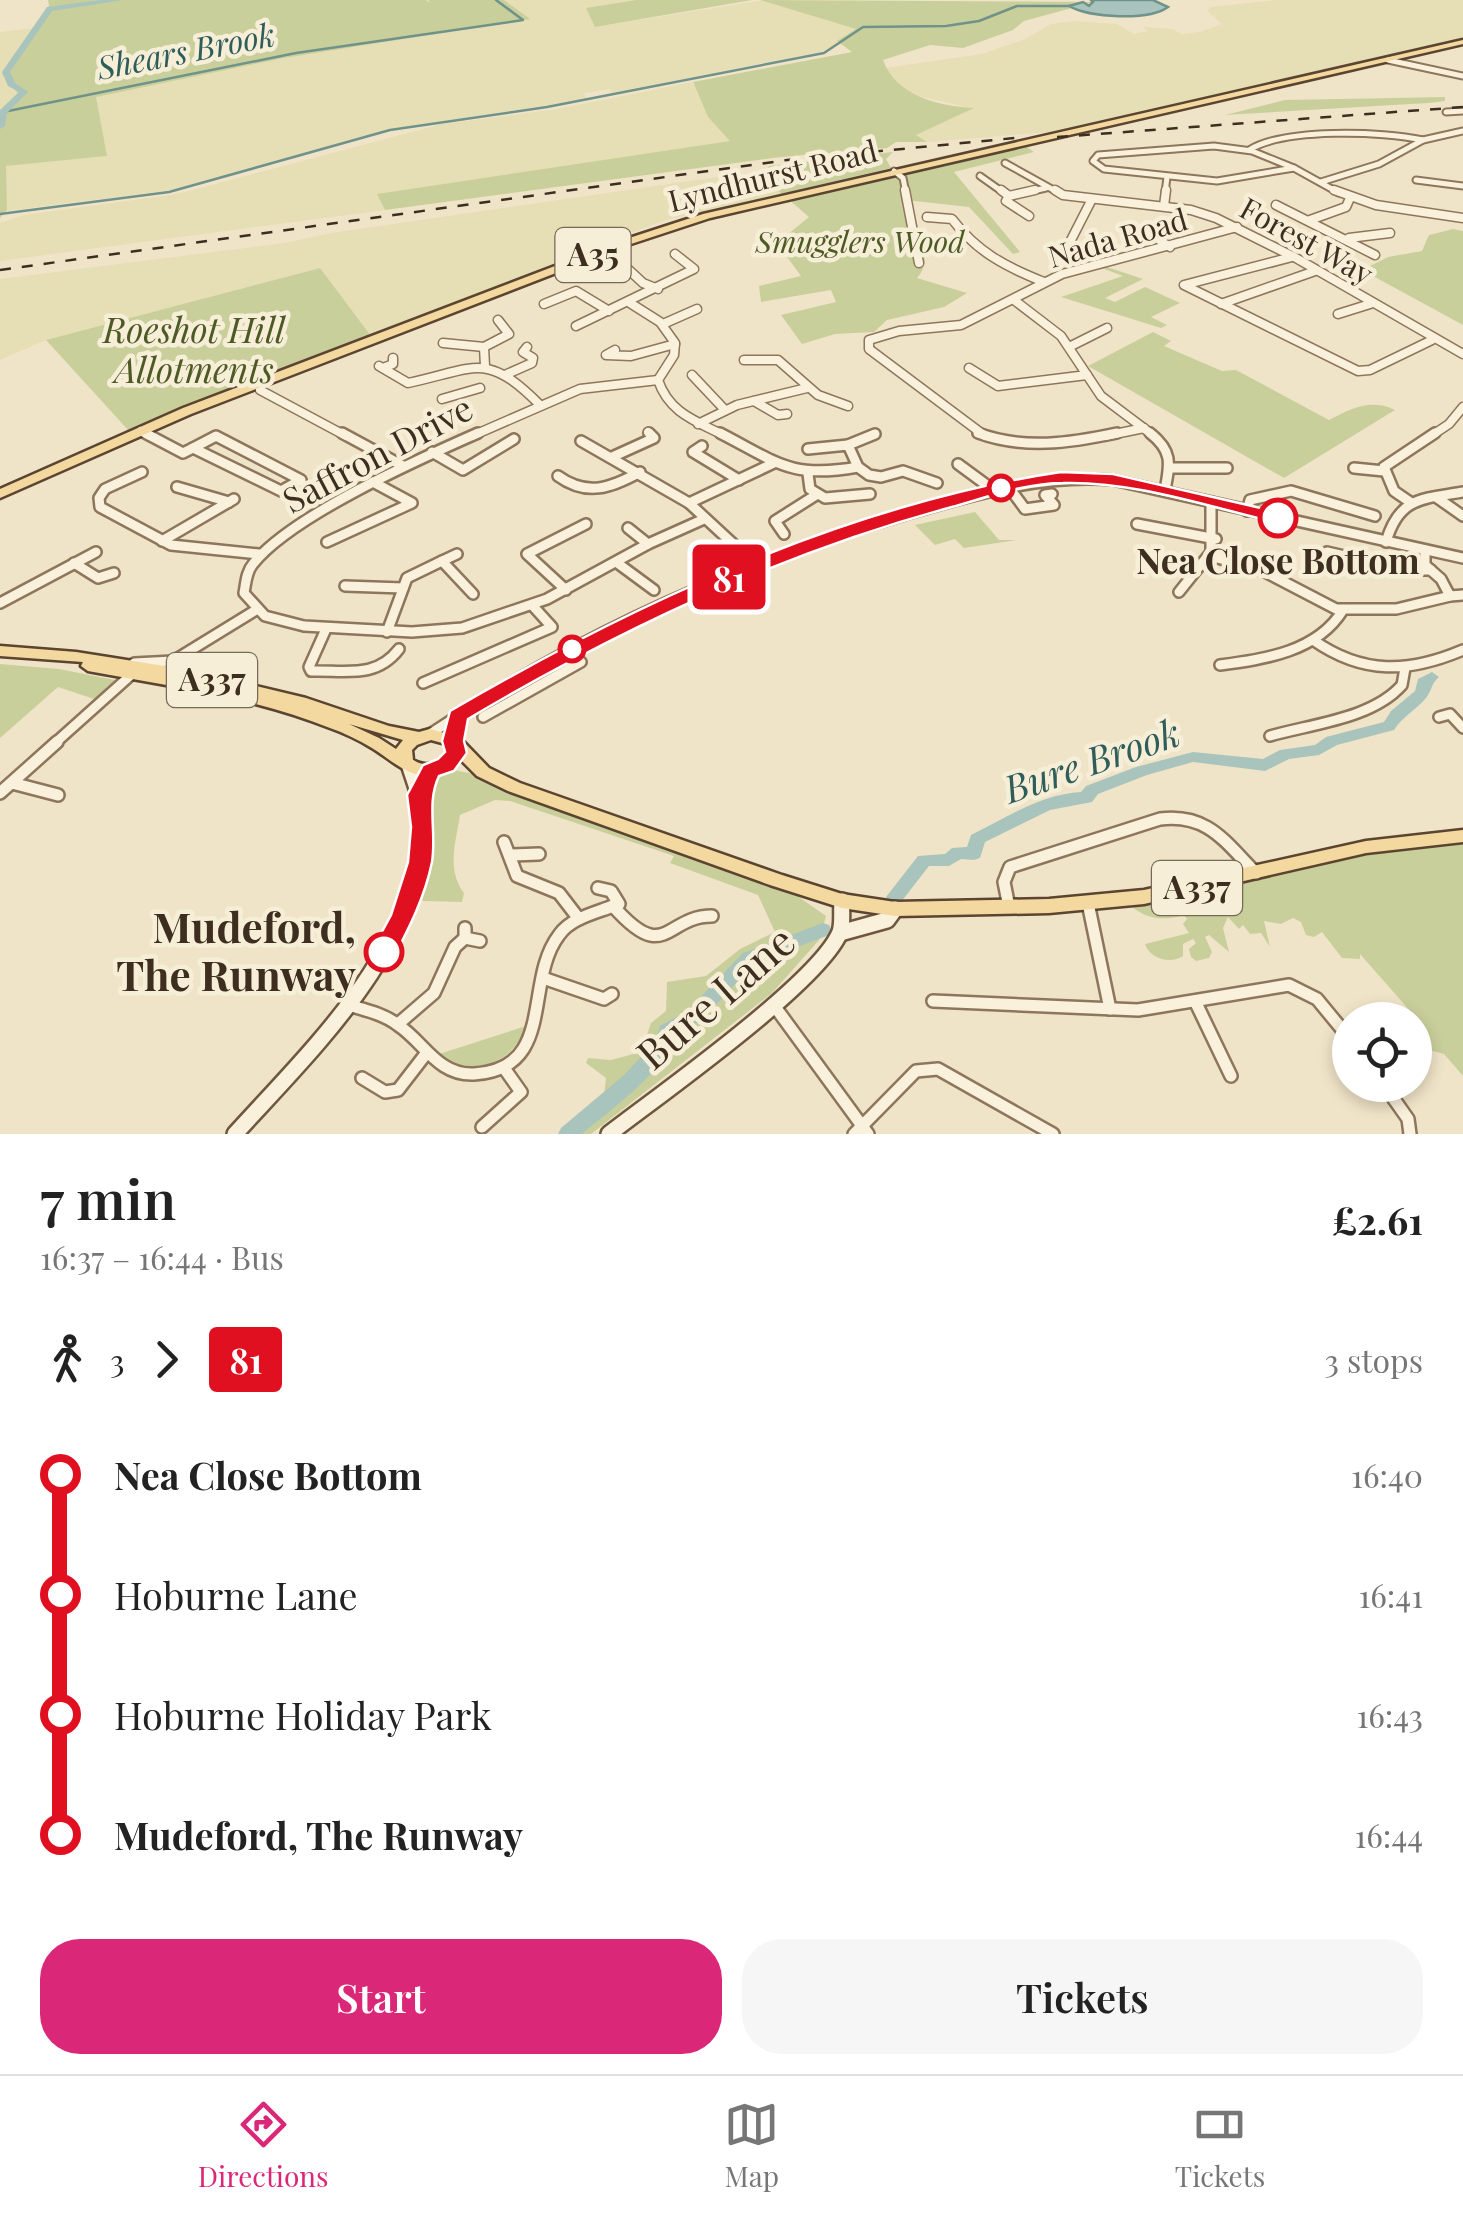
<!DOCTYPE html>
<html lang="en">
<head>
<meta charset="utf-8">
<style>
  :root { --surface:#fff; --page:#f6f6f6; --text:#222; --muted:#767676; --line:#e0e0e0; --accent:#db2777 }
  body { margin:0; font-family:"Playfair Display",serif; background:var(--page); color:var(--text); height:100vh; display:flex; flex-direction:column; font-size:38px; white-space:nowrap }
  * { box-sizing:border-box; margin:0 }
  p { font-size:32px; color:var(--muted) }
  .icon { flex:none; width:55px; height:55px; fill:none; stroke:currentColor; stroke-width:2; stroke-linecap:round; stroke-linejoin:round }
  .map { position:relative; height:1134px; overflow:hidden }
  .panel { display:flex; flex-direction:column; background:var(--surface); flex:1 }
  .panel>* { flex:none }
  .badge { padding:0 20px; border-radius:8px; font-size:35px; line-height:65px }
  .buttons { position:absolute; left:1332px; top:1002px; display:grid; gap:20px }
  .buttons a { display:grid; place-items:center; width:100px; height:100px; border-radius:50%; background:var(--surface); box-shadow:0 5px 15px #0003; font-size:50px }
  .map>.badge { position:absolute; translate:-50% -50%; box-shadow:0 0 0 5px #fff }
  .legs { display:flex; align-items:center; gap:15px; height:110px; padding:0 40px; font-size:32px }
  .legs p { margin-inline-start:auto }
  .summary { display:flex; align-items:center; justify-content:space-between; height:170px; padding:0 40px }
  h1 { font-size:55px; font-weight:600; line-height:75px }
  .action { display:flex; gap:20px; margin-top:auto; padding:20px 40px }
  .action a { flex:1; height:115px; border-radius:40px; background:var(--accent); color:#fff; font-size:40px; font-weight:600; line-height:115px; text-align:center }
  .action a+a { background:var(--page); color:var(--text) }
  ul { padding:0 40px; list-style:none }
  li { display:flex; align-items:center; gap:35px; height:120px; font-size:38px }
  li i { display:grid; place-items:center; width:15px; height:100%; margin:0 12px; background:currentColor }
  li i::after { content:''; width:25px; height:25px; margin:-12px; border:8px solid; border-radius:50%; background:var(--surface) }
  li p { margin-inline-start:auto }
  li:first-child i { background:linear-gradient(#0000 50%,currentColor 0) }
  li:last-child i { background:linear-gradient(currentColor 50%,#0000 0) }
  .tab-bar { display:flex; justify-content:space-around; align-items:center; height:140px; border-top:2px solid var(--line); background:var(--surface); font-size:28px; color:var(--muted) }
  .tab-bar a { display:grid; justify-items:center; gap:5px }
  .tab-bar .selected { color:var(--accent) }
  .map>svg:first-child { display:block }
</style>
</head>
<body>
<div class="map">
<svg width="1463" height="1134" viewBox="0 0 1463 1134">
  <rect width="100%" height="100%" fill="#f0e4c8"/>
  <g fill="#e6deb5">
    <polygon points="504,0 636,0 587,8 595,27 764,0 857,29 825,51 611,93 610,89 584,93 586,98 545,106 389,129 171,190 6,211 5,166 107,156 95,97 284,58 529,19"/>
    <polygon points="1276,0 1463,0 1463,39 1048,132 927,142 915,135 971,108 910,94 889,76 885,68 982,54 1025,39 1051,24 1075,21 1117,24 1134,34 1148,31 1143,27 1173,29 1181,34 1200,32 1222,24 1207,11 1211,7"/>
    <polygon points="34,28 2,74 19,96 0,113 0,32"/>
    <polygon points="692,82 708,117 731,141 378,194 385,210 0,261 0,223 24,215 177,194 442,124 557,109"/>
    <polygon points="766,170 781,194 666,220 623,236 617,242 371,336 319,268 46,340 0,360 0,279 285,243 331,233"/>
  </g>
  <g fill="#c9cf9b">
    <polygon points="48,0 426,0 431,3 428,0 504,0 530,19 284,58 96,97 107,156 6,166 7,210 0,218 0,113 19,95 2,74 49,6"/>
    <polygon points="636,0 752,0 595,27 586,8"/>
    <path d="M 760,0 L 1094,2 L 1024,21 L 1013,30 L 963,48 L 930,45 L 883,60 C 896,96 938,106 974,108 L 916,135 L 927,142 L 896,142 L 887,148 L 781,157 L 385,210 L 377,194 L 730,141 L 708,117 L 693,82 L 852,52 L 837,41 L 856,29 Z"/>
    <polygon points="1445,97 1445,101 1428,103 1225,115 1285,100"/>
    <path d="M 1024,145 L 1034,152 L 954,172 L 1020,252 L 1013,254 L 969,207 L 906,200 C 907,227 939,253 917,278 L 967,293 L 944,307 L 887,320 L 874,332 L 835,334 L 802,344 L 781,315 L 836,302 L 831,290 L 761,302 L 759,286 L 801,276 L 777,243 L 809,217 L 787,198 Z"/>
    <polygon points="893,152 886,159 891,168 781,194 766,170 769,166"/>
    <polygon points="1453,229 1463,231 1463,325 1362,270 1388,257 1422,251 1429,235"/>
    <polygon points="1104,266 1143,279 1105,298 1115,302 1145,287 1180,303 1151,317 1167,325 1161,328 1061,297 1123,276 1099,267"/>
    <polygon points="320,268 371,336 129,431 46,340"/>
    <path d="M 1153,332 L 1171,341 L 1164,346 L 1222,371 L 1236,370 L 1329,420 C 1350,409 1371,398 1395,410 L 1284,478 L 1088,366 Z"/>
    <polygon points="975,512 999,540 1017,540 964,548 955,539 935,545 915,525"/>
    <polygon points="0,664 59,669 115,680 94,699 58,687 0,738"/>
    <path d="M 448,769 L 474,774 L 793,893 L 826,916 L 820,939 L 772,993 L 591,1134 L 561,1134 L 604,1095 L 606,1078 L 586,1063 L 588,1058 L 611,1060 L 641,1052 L 651,1023 L 666,1011 L 667,982 L 706,976 L 740,949 L 775,932 L 758,895 L 670,863 L 674,856 L 510,801 L 495,800 L 460,815 C 456,842 446,869 464,893 L 462,902 L 424,901 L 415,898 L 429,838 L 425,801 L 435,774 Z"/>
    <path d="M 1463,838 L 1463,1076 L 1444,1054 L 1419,1047 L 1415,1020 L 1402,1020 L 1411,1012 L 1360,954 L 1360,959 L 1342,958 L 1322,932 L 1314,937 L 1306,935 L 1301,922 L 1293,918 L 1281,924 L 1264,921 L 1270,947 L 1261,933 L 1250,934 L 1243,925 L 1239,929 L 1228,917 L 1223,928 L 1229,952 L 1209,935 L 1205,937 L 1212,952 L 1209,958 L 1196,961 L 1191,957 L 1189,949 L 1196,943 L 1193,939 L 1183,944 L 1183,956 C 1170,965 1149,958 1145,944 L 1189,933 L 1183,924 L 1187,919 L 1184,915 C 1164,921 1145,920 1129,904 L 1368,848 Z"/>
    <path d="M 526,1026 C 513,1066 470,1077 436,1055 Z"/>
  </g>
  <path fill="#a9c4bc" stroke="#6f938a" stroke-width="2.5" d="M 1091,0 L 1153,0 L 1168,7 C 1149,21 1090,18 1069,6 L 1083,2 L 1089,6 L 1093,2 Z"/>
  <g fill="none" stroke-linecap="round" stroke-linejoin="round">
    <g stroke="#6f938a" stroke-width="2.5">
      <polyline points="3,112 296,53 523,20 496,0"/>
      <polyline points="0,214 169,192 390,130 547,107 824,53 863,27 946,26 979,21 1017,6 1069,6"/>
    </g>
    <g fill="#a9c4bc" fill-rule="evenodd">
      <polygon points="101,0 123,0 52,11 10,72 15,83 28,92 7,113 5,126 0,129 0,110 19,92 8,86 2,72 47,7"/>
      <path d="M 1432,672 L 1439,677 C 1431,684 1432,690 1426,698 C 1416,710 1403,716 1394,730 L 1337,745 L 1319,755 L 1289,759 L 1265,771 L 1193,762 L 1147,775 L 1098,794 L 1092,802 L 1050,810 L 985,842 L 980,858 L 974,860 L 961,859 L 949,866 L 929,866 L 901,902 L 895,904 L 889,902 L 886,897 L 918,856 L 945,854 L 952,848 L 967,847 L 971,835 C 1006,818 1041,794 1081,792 L 1086,786 L 1136,767 L 1193,752 L 1263,759 L 1280,750 L 1315,745 L 1326,737 L 1384,722 L 1391,711 L 1415,691 L 1418,679 Z"/>
      <path d="M 823,923 L 829,925 L 832,930 L 829,935 L 755,963 L 701,1021 L 675,1035 C 669,1068 608,1112 582,1134 L 558,1134 L 561,1128 L 624,1075 L 655,1042 L 660,1026 L 687,1011 L 743,953 Z"/>
    </g>
    <g stroke="#8d765c" stroke-width="9">
      <g id="street-far3">
        <polyline points="1388,60 1463,76"/>
        <polyline points="1446,112 1463,111"/>
        <polygon points="1214,146 1252,151 1294,168 1217,181 1104,169 1093,161 1098,155"/>
        <path d="M 1249,150 C 1284,128 1382,131 1423,140"/>
        <polyline points="1005,163 1059,193"/>
        <polyline points="1294,168 1339,193"/>
        <polyline points="894,171 903,178 906,193"/>
        <polyline points="980,176 1004,193"/>
        <polyline points="1416,180 1463,186"/>
        <polyline points="1321,182 1379,164 1423,140 1463,131"/>
        <polyline points="1024,193 1046,188"/>
        <polyline points="1165,193 1167,177"/>
      </g>
    </g>
    <g stroke="#8d765c" stroke-width="11">
      <g id="street-far2">
        <polyline points="905,190 919,263"/>
        <polyline points="1001,190 1009,196"/>
        <polyline points="1055,190 1063,195 1191,210 1216,218 1296,258 1463,354"/>
        <polyline points="1334,190 1376,205 1463,218"/>
        <polyline points="1276,205 1375,255"/>
        <polyline points="1164,206 1166,190"/>
        <polyline points="1029,216 1006,201 1009,196 1035,190"/>
        <path d="M 927,217 L 952,219 C 977,252 1006,267 1044,282"/>
        <polyline points="1310,220 1346,207 1350,198"/>
        <polyline points="1146,227 1144,230 1170,247"/>
        <polyline points="1349,238 1390,233"/>
        <polyline points="1070,242 1092,199"/>
        <polyline points="1292,257 1184,285 1358,371 1370,370 1432,340"/>
        <polyline points="629,270 643,283 658,289"/>
        <polyline points="1014,300 1061,336 1101,396 1154,436"/>
        <path d="M 630,303 L 660,322 L 675,343 L 674,355 L 658,380 C 669,413 696,421 725,436"/>
        <polyline points="544,304 576,291 609,311"/>
        <polyline points="1221,304 1315,271"/>
        <polyline points="1338,314 1370,304"/>
        <polyline points="663,324 697,309"/>
        <polyline points="576,326 694,269 675,254"/>
        <polyline points="443,343 484,347"/>
        <polyline points="1071,346 1107,328"/>
        <polyline points="615,350 606,355 631,356 675,344"/>
        <polyline points="744,360 778,360 818,395 848,406"/>
        <path d="M 379,366 L 408,383 C 477,368 486,351 540,405"/>
        <polyline points="485,366 484,347 509,334 498,320"/>
        <polyline points="383,368 393,364 393,358"/>
        <polyline points="969,368 998,386 1087,375"/>
        <polyline points="507,374 532,363 533,358 523,352 527,347"/>
        <polyline points="692,375 725,410"/>
        <polyline points="260,390 346,436"/>
        <polyline points="442,399 480,388"/>
        <polyline points="754,401 778,415 787,414"/>
        <polyline points="698,424 737,405 807,388"/>
        <polyline points="141,431 150,436"/>
        <polyline points="648,432 652,436"/>
        <polyline points="472,436 580,389 658,380"/>
        <polyline points="870,436 875,434"/>
        <polyline points="985,436 869,349 869,340 899,331 961,325 1062,274 1237,227"/>
        <polyline points="1105,436 1144,428"/>
        <polyline points="1431,436 1449,424 1463,407"/>
      </g>
    </g>
    <g stroke="#8d765c" stroke-width="14">
      <g id="street-far1">
        <polyline points="145,433 183,453 193,448"/>
        <polyline points="342,433 403,466"/>
        <path d="M 478,433 C 419,459 291,516 253,564 C 246,572 246,583 244,593 L 265,616 L 304,626 L 412,632 L 462,628 L 547,599 L 648,544 L 704,519"/>
        <path d="M 720,433 C 778,463 791,479 858,467"/>
        <path d="M 978,433 C 1024,450 1070,443 1117,433"/>
        <path d="M 1150,433 C 1173,451 1170,464 1165,490"/>
        <polygon points="216,436 301,480 281,491 193,448"/>
        <polyline points="581,441 689,503 756,565"/>
        <polyline points="848,445 875,434"/>
        <polyline points="702,446 693,452 739,480"/>
        <polyline points="808,449 848,445 858,467 869,475 881,477 903,471 937,483"/>
        <polyline points="432,452 463,470 514,439"/>
        <polyline points="612,457 654,438 649,433"/>
        <polyline points="958,464 992,489"/>
        <polyline points="1171,468 1227,468"/>
        <polyline points="1354,468 1384,471"/>
        <polyline points="142,472 105,489 99,498 100,507 171,545 259,554"/>
        <polyline points="808,474 810,489 825,498 870,494"/>
        <path d="M 558,476 C 587,497 611,488 640,472"/>
        <polyline points="1008,486 1025,509 1054,505 1045,495 1052,494"/>
        <polyline points="177,487 229,502"/>
        <polyline points="1436,497 1463,516"/>
        <polyline points="1410,502 1394,491 1384,467 1435,433"/>
        <polyline points="689,503 774,463"/>
        <polyline points="1247,511 1250,500 1291,491 1375,516"/>
        <polyline points="1137,524 1216,539"/>
        <polyline points="628,528 648,544"/>
        <polyline points="784,534 775,521 816,495"/>
        <polyline points="162,541 234,499"/>
        <polyline points="327,542 412,503 373,482"/>
        <path d="M 1386,542 C 1399,497 1422,499 1463,492"/>
        <polyline points="1425,550 1425,565 1441,579 1450,596 1463,595"/>
        <polyline points="1327,552 1405,570 1431,570"/>
        <polyline points="1211,556 1265,572 1336,609 1396,609 1450,596"/>
        <polyline points="442,561 457,554"/>
        <polyline points="616,562 654,590"/>
        <polyline points="74,563 98,578 114,573"/>
        <polyline points="345,586 403,588"/>
        <polyline points="566,590 527,554 586,524"/>
        <polyline points="1179,592 1211,552 1211,502"/>
        <polyline points="0,603 96,552"/>
        <path d="M 326,629 L 309,667 L 311,671 C 346,670 376,679 399,649"/>
        <polyline points="387,632 407,578 442,561 473,594"/>
        <path d="M 1313,640 C 1363,675 1409,673 1463,650"/>
        <polyline points="134,663 173,661 256,610"/>
        <path d="M 1220,665 C 1265,659 1317,652 1343,610"/>
        <polyline points="423,683 552,627 532,605"/>
        <polyline points="483,717 581,662"/>
        <polyline points="1439,717 1450,714 1463,728"/>
        <path d="M 430,734 C 576,636 736,564 904,515 C 973,495 1041,474 1113,480 L 1463,558"/>
        <path d="M 1270,736 C 1311,724 1372,719 1402,685 L 1405,668"/>
        <polyline points="453,741 458,716"/>
        <polyline points="54,744 131,675"/>
      </g>
    </g>
    <g stroke="#8d765c" stroke-width="16">
      <g id="street">
        <polyline points="12,783 58,795"/>
        <polyline points="0,793 57,742"/>
        <polyline points="504,842 517,876 559,893 579,919"/>
        <polyline points="512,855 539,854"/>
        <polyline points="598,888 611,891 619,904 613,906"/>
        <polyline points="1088,903 1110,1009"/>
        <path d="M 1009,907 L 1004,882 L 1010,867 L 1160,819 C 1208,813 1225,842 1256,873"/>
        <polyline points="465,928 465,938 480,941"/>
        <polyline points="543,978 604,999 612,994"/>
        <polyline points="933,1001 1138,1010 1289,985 1317,999 1350,1039"/>
        <polyline points="1196,1003 1231,1076"/>
        <polyline points="773,1004 868,1134"/>
        <path d="M 348,1005 C 365,1010 384,1014 398,1025 C 424,1042 438,1076 474,1074 C 557,1069 523,982 559,935 C 571,918 595,913 613,906 C 666,966 665,916 712,916"/>
        <polyline points="398,1024 434,993 455,947 465,938"/>
        <polyline points="362,1078 385,1092 398,1090 425,1055"/>
        <polyline points="1384,1085 1408,1119 1410,1134"/>
        <polyline points="482,1127 521,1092 504,1068"/>
        <polyline points="854,1134 916,1071 938,1069 1053,1134"/>
      </g>
    </g>
    <g stroke="#6f573f" stroke-width="20">
      <g id="secondary">
        <polyline points="840,933 887,920 895,909"/>
        <path d="M 235,1134 C 313,1048 424,944 423,819 C 423,802 415,783 410,767"/>
        <path d="M 609,1134 C 658,1096 820,982 840,932 C 843,923 841,911 842,901"/>
      </g>
    </g>
    <g stroke="#5b4430" stroke-width="5">
      <g id="primary">
        <polygon points="1463,40 1463,44 710,218 631,244 191,414 0,498 0,489 183,408 623,240 703,214"/>
        <path d="M 0,646 L 76,652 L 190,670 L 306,698 L 389,726 L 419,732 L 430,729 L 459,737 L 489,768 L 520,783 L 782,875 L 842,894 L 895,902 L 1049,899 L 1144,890 L 1366,841 L 1463,830 L 1463,842 L 1366,853 L 1144,904 L 1049,913 L 895,916 L 842,908 L 770,885 L 508,791 L 477,776 L 460,759 C 450,771 435,778 419,775 C 401,771 387,757 372,748 C 359,740 344,733 330,728 C 253,697 169,686 88,671 L 81,666 L 83,662 L 0,656 ZM 349,724 L 403,740 L 396,749 L 379,738 ZM 431,740 L 446,744 L 448,752 C 438,764 426,768 413,760 L 412,750 L 417,745 Z"/>
      </g>
    </g>
    <use href="#street-far3" stroke="#faf1dc" stroke-width="5"/>
    <use href="#street-far2" stroke="#faf1dc" stroke-width="8"/>
    <use href="#street-far1" stroke="#faf1dc" stroke-width="9"/>
    <use href="#street" stroke="#faf1dc" stroke-width="11"/>
    <use href="#secondary" stroke="#faf1dc" stroke-width="15"/>
    <use href="#primary" fill="#f3d9a0" fill-rule="evenodd"/>
    <g stroke="#3d2e20" stroke-width="2.5" stroke-dasharray="11 11" stroke-linecap="butt">
      <polyline points="1057,137 1463,107"/>
      <polyline points="0,270 787,160 1015,138"/>
    </g>
  </g>
  <path fill="#e01021" stroke="#fff" stroke-width="2.5" d="M 1061,472 L 1113,474 L 1278,512 L 1288,518 L 1278,523 C 1209,507 1135,481 1063,483 C 1026,483 988,497 952,507 C 781,553 620,629 468,719 L 464,741 L 467,753 L 454,771 L 439,776 C 426,803 437,832 432,862 C 425,897 409,928 393,959 L 375,959 L 371,952 L 391,915 L 408,862 L 411,827 L 407,795 L 423,765 L 438,759 L 445,752 L 442,741 L 450,711 C 633,604 851,503 1061,472 Z"/>
  <g fill="#fff" stroke="#e01021" stroke-width="5">
    <circle cx="1001" cy="488" r="12"/>
    <circle cx="1278" cy="518" r="18"/>
    <circle cx="572" cy="649" r="12"/>
    <circle cx="384" cy="952" r="18"/>
  </g>
  <g text-anchor="middle" stroke-width="9" stroke-linejoin="round" paint-order="stroke">
    <g font-size="30" fill="#3d2e20" stroke="#f7eed8">
      <text transform="translate(773 177) rotate(-14)" y="10">Lyndhurst Road</text>
      <text transform="translate(1118 239) rotate(-16)" y="10">Nada Road</text>
      <text transform="translate(1306 242) rotate(29)" y="10">Forest Way</text>
    </g>
    <g font-size="30" font-style="italic" fill="#4d5a26" stroke="#f7eed8">
      <text x="860" y="253">Smugglers Wood</text>
    </g>
    <g font-size="32" font-style="italic" fill="#2f5d5a" stroke="#f7eed8">
      <text transform="translate(186 52) rotate(-11)" y="11">Shears Brook</text>
    </g>
    <g fill="#f7eed8" stroke="#756857" stroke-width="2.5">
      <rect x="555.5" y="228" width="75" height="54" rx="8"/>
      <rect x="167" y="653" width="90" height="54" rx="8"/>
      <rect x="1152" y="861" width="90" height="54" rx="8"/>
    </g>
    <g font-size="32" font-weight="bold" fill="#3d2e20">
      <text x="593" y="266">A35</text>
      <text x="212" y="691">A337</text>
      <text x="1197" y="899">A337</text>
    </g>
    <g font-size="35" font-style="italic" fill="#4d5a26" stroke="#f7eed8">
      <text x="194" y="343">Roeshot Hill<tspan x="194" dy="40">Allotments</tspan></text>
    </g>
    <g font-size="35" fill="#3d2e20" stroke="#f7eed8">
      <text transform="translate(378 455) rotate(-28)" y="12">Saffron Drive</text>
    </g>
    <g font-size="35" font-weight="bold" fill="#3d2e20" stroke="#f7eed8">
      <text x="1278" y="574">Nea Close Bottom</text>
    </g>
    <g font-size="38" font-style="italic" fill="#2f5d5a" stroke="#f7eed8">
      <text transform="translate(1092 762) rotate(-19)" y="13">Bure Brook</text>
    </g>
    <g font-size="42" font-weight="bold" fill="#3d2e20" stroke="#f7eed8" text-anchor="end">
      <text x="356" y="943">Mudeford,<tspan x="356" dy="48">The Runway</tspan></text>
    </g>
    <g font-size="42" fill="#3d2e20" stroke="#f7eed8">
      <text transform="translate(716 998) rotate(-41)" y="15">Bure Lane</text>
    </g>
  </g>
</svg>
<div class="buttons">
<a><svg class="icon" aria-label="locate" viewBox="0 0 24 24"><circle cx="12" cy="12" r="6"/><path d="M12 2v4M12 18v4M2 12h4M18 12h4"/></svg></a>
</div>
<b class="badge" style="left:729px;top:577px;background:#e01021;color:#fff">81</b>
</div>
<section class="panel">
<div class="summary"><div><h1>7 min</h1><p>16:37 – 16:44 · Bus</p></div><b>£2.61</b></div>
<div class="legs"><svg class="icon" aria-label="walk" viewBox="0 0 24 24"><circle cx="13" cy="4" r="2"/><path d="M13 8l-2 6 4 7M11 14l-3 7M7 12l3-4h3l4 4"/></svg>3<svg class="icon" aria-label="forward" viewBox="0 0 24 24"><path d="M9 5l7 7-7 7"/></svg><b class="badge" style="background:#e01021;color:#fff">81</b><p>3 stops</p></div>
<ul>
<li><i style="color:#e01021"></i><b>Nea Close Bottom</b><p>16:40</p></li>
<li><i style="color:#e01021"></i><span>Hoburne Lane</span><p>16:41</p></li>
<li><i style="color:#e01021"></i><span>Hoburne Holiday Park</span><p>16:43</p></li>
<li><i style="color:#e01021"></i><b>Mudeford, The Runway</b><p>16:44</p></li>
</ul>
<div class="action"><a>Start</a><a>Tickets</a></div>
</section>
<nav class="tab-bar">
<a class="selected"><svg class="icon" aria-label="directions" viewBox="0 0 24 24"><path d="M12 3l9 9-9 9-9-9zM9 14v-3h6M13 9l2 2-2 2"/></svg>Directions</a>
<a><svg class="icon" aria-label="map" viewBox="0 0 24 24"><path d="M3 6l6-2 6 2 6-2v14l-6 2-6-2-6 2zM9 4v14M15 6v14"/></svg>Map</a>
<a><svg class="icon" aria-label="tickets" viewBox="0 0 24 24"><path d="M3 7h18v10H3zM15 7v10"/></svg>Tickets</a>
</nav>
</body>
</html>
